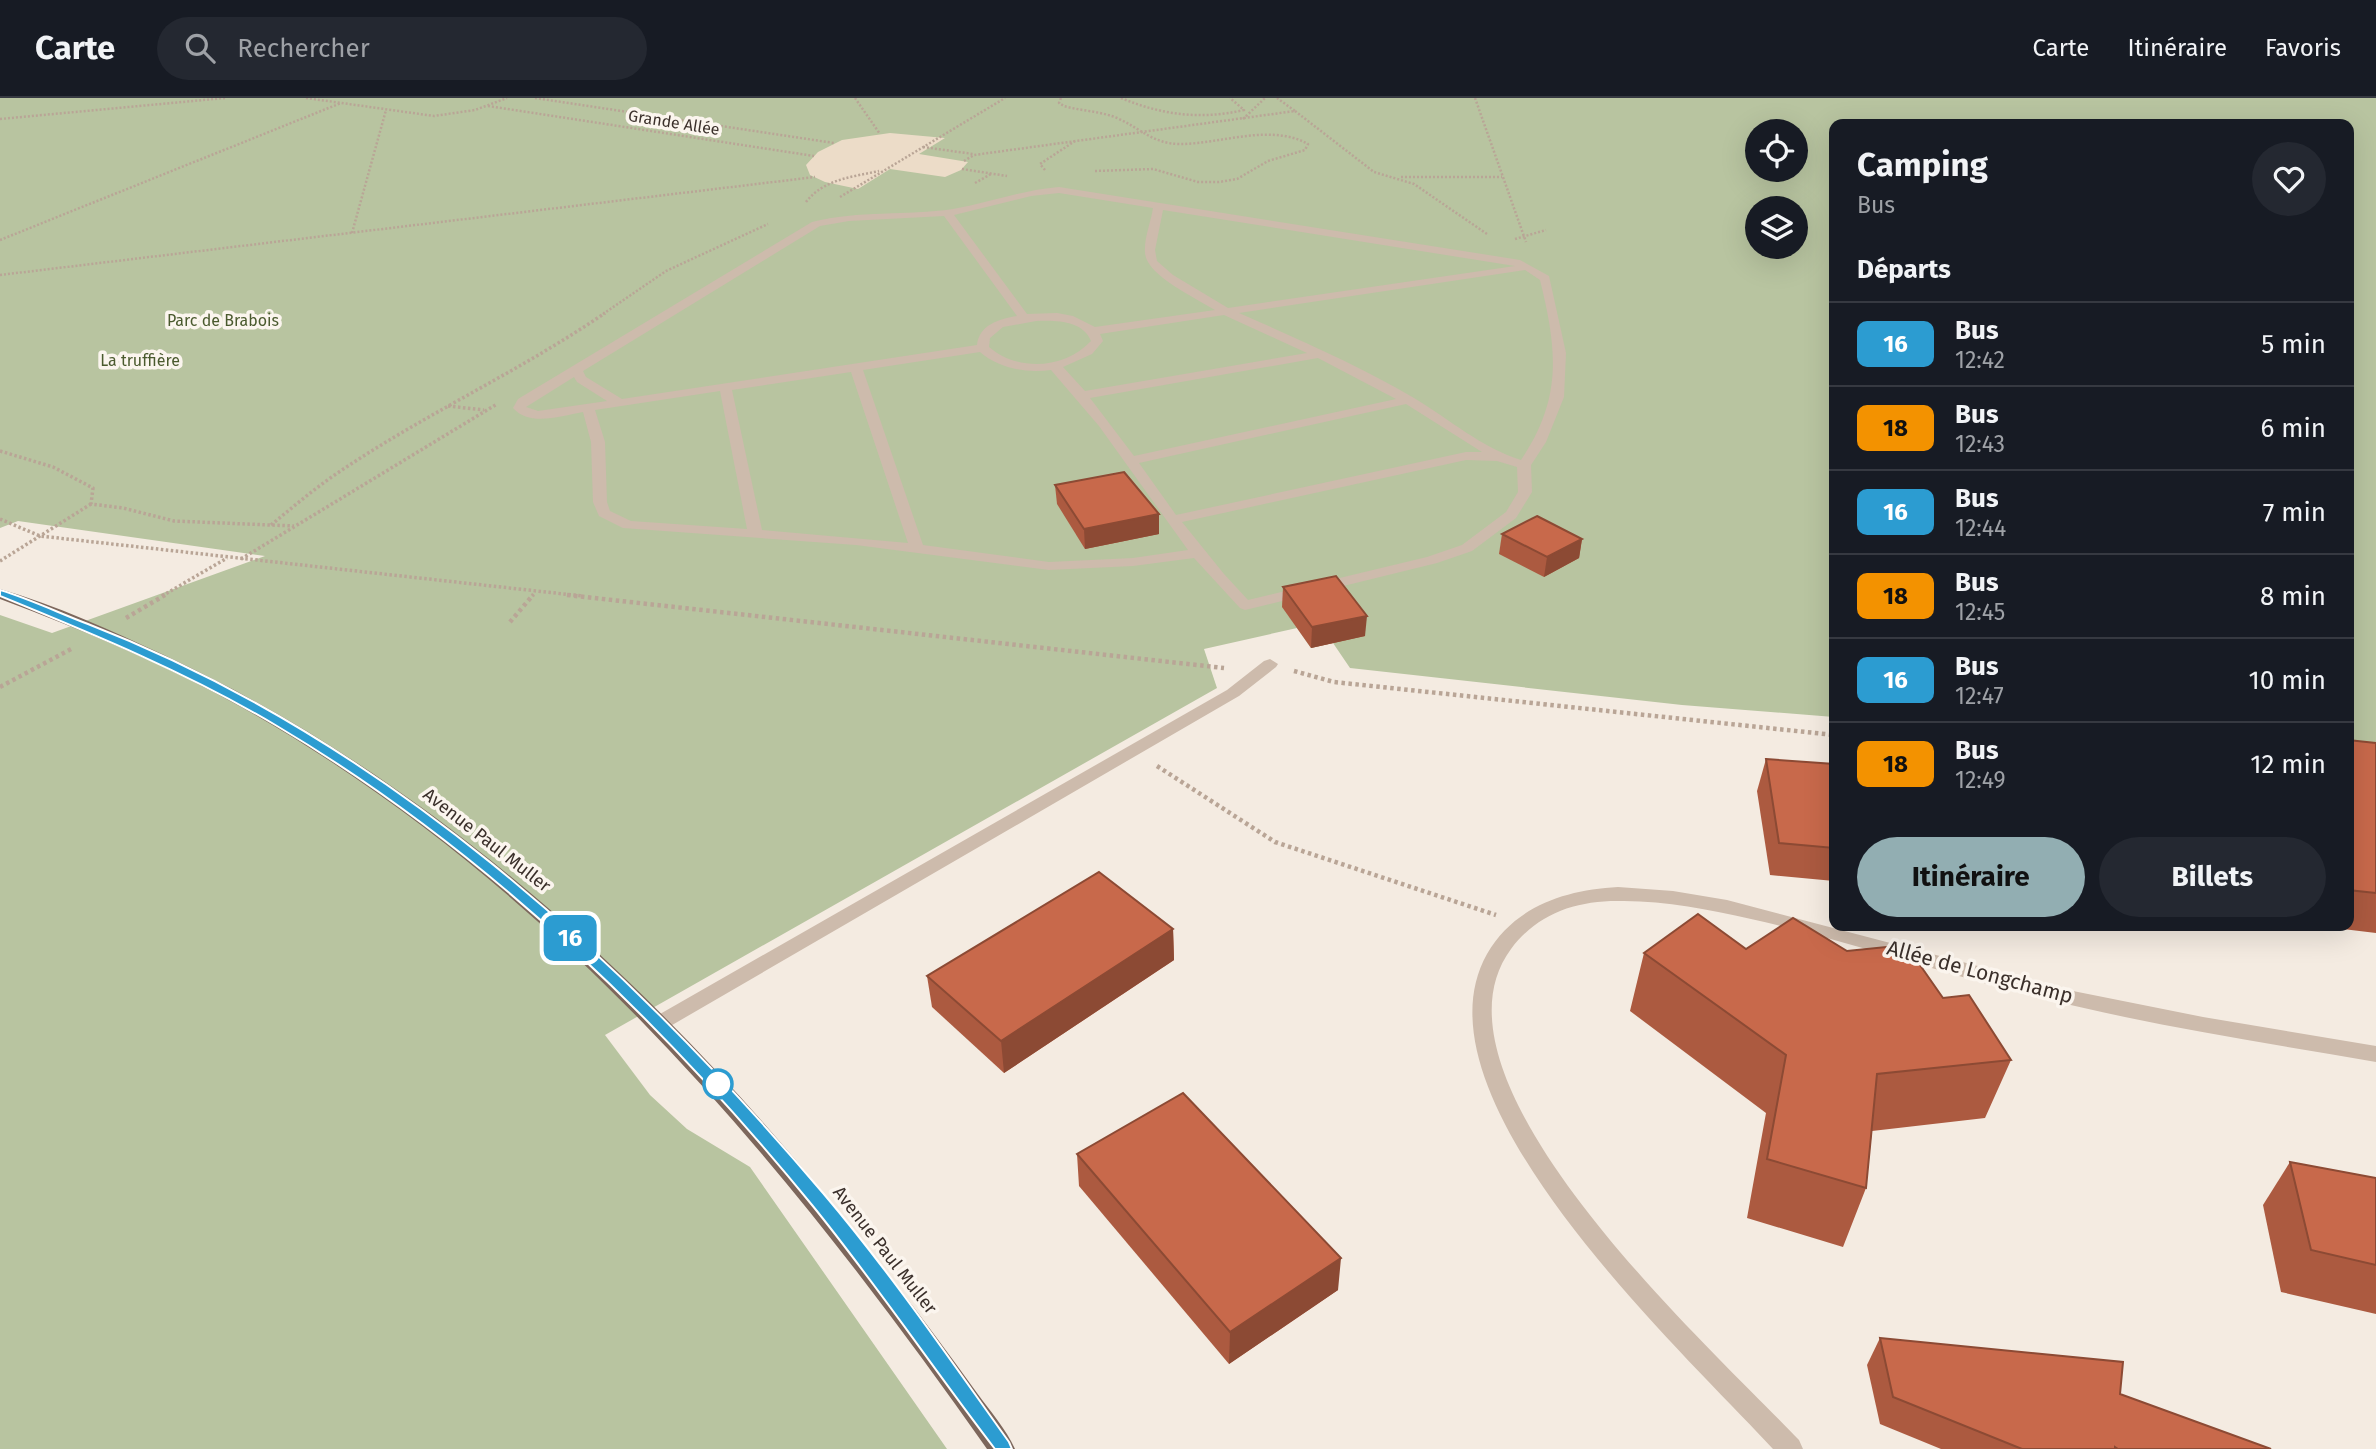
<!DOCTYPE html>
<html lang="fr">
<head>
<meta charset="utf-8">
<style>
  :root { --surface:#171b24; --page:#242831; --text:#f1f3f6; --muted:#9ea1a6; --line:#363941; --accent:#92aeb2 }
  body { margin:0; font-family:"Fira Sans",sans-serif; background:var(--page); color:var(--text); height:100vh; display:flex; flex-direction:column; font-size:26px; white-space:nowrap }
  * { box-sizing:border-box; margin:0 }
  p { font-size:23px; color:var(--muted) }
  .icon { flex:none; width:38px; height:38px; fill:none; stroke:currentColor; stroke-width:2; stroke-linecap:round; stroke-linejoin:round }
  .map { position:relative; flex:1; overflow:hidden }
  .sheet { position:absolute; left:1829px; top:21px; width:525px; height:812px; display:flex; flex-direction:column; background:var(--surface); border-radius:14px; box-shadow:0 7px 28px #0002 }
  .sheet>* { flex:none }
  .badge { padding:0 14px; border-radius:10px; font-size:24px; line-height:46px }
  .fabs { position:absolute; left:1745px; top:21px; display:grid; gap:14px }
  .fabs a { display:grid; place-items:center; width:63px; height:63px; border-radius:50%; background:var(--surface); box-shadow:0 7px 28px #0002; font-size:35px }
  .map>.badge { position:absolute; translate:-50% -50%; box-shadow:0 0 0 4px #fff }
  h2 { padding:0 28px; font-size:26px; line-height:63px }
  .round { display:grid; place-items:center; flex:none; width:74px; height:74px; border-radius:37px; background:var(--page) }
  .headline { display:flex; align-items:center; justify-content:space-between; height:119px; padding:0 28px }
  h1 { font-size:33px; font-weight:700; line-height:52px }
  .primary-button { display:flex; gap:14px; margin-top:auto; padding:14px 28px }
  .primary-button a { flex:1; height:80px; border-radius:42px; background:var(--accent); color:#111; font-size:28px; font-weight:700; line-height:80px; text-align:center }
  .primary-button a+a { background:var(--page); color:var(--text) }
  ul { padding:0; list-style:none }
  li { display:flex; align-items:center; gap:21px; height:84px; padding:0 28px; border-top:2px solid var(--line) }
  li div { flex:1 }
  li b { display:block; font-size:26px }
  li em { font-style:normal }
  li .badge { min-width:77px; font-weight:700; text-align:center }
  header { display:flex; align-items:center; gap:42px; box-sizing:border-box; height:98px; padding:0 35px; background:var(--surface); border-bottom:2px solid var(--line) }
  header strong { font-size:33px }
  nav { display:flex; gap:38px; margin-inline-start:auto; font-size:24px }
  .search { width:490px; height:63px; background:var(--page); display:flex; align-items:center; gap:18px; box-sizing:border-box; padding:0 24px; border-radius:38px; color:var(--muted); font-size:26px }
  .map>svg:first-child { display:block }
</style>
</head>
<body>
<header>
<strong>Carte</strong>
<div class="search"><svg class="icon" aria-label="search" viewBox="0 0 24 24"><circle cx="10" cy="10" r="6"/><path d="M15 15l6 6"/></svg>Rechercher</div>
<nav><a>Carte</a><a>Itinéraire</a><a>Favoris</a></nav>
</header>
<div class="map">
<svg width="2376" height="1351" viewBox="0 0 2376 1351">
  <rect width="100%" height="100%" fill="#f4ebe1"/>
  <path fill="#b8c4a0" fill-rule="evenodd" d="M 0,0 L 2376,0 L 2376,670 L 2348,668 L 2348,26 L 1834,26 L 1834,619 L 1682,607 L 1350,570 L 1333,545 L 1311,550 L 1297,530 L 1204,551 L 1217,590 L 605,937 L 650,997 L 687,1031 L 750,1069 L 947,1351 L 0,1351 L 0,517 L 52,535 L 265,458 L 18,423 L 0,430 ZM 1757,33 L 1796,33 L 1796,72 L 1757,72 ZM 1757,110 L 1796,110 L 1796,149 L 1757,149 Z"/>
  <polygon fill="#ecdcc8" points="890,35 945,40 919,56 968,64 961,72 945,79 890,71 858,91 825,84 810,77 806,67 818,54 842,42"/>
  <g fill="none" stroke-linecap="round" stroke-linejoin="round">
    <g stroke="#b9a596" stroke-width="2.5" stroke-dasharray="2 2" stroke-linecap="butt">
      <polyline points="306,0 434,18 475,12 507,0"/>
      <polyline points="535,0 834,45"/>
      <polyline points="855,0 880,36"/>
      <path d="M 1061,0 L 1059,5 L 1064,8 C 1081,13 1100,13 1117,20 C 1140,30 1153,46 1180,46 C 1221,46 1271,25 1308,46 L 1305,52 L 1268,63 L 1237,81 L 1219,84 L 1198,84 L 1153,71 L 1095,73"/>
      <path d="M 1121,0 C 1162,17 1201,22 1244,12 L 1230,0"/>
      <polyline points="1475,0 1526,144"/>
      <polyline points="488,8 814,58"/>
      <polyline points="1295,13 1374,74 1414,86 1487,136"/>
      <polyline points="0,21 225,0"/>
      <polyline points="1243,21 1265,0"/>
      <polyline points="923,49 973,56"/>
      <polyline points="964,63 974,57 1295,13 1277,0"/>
      <polyline points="962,71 1007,78"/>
      <polyline points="1045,72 1040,66 1075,43"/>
      <polyline points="1401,79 1502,79"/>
      <polyline points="975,85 991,76"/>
      <polyline points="840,99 1005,0"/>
      <path d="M 806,104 C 824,81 852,79 879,73"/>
      <polyline points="352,135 386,12"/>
      <polyline points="1515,141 1546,132"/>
      <polyline points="0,142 341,5"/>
      <polyline points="0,177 815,79"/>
      <polyline points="603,216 666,173 768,126"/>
    </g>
    <g stroke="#b9a596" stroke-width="3.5" stroke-dasharray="2.5 2.5" stroke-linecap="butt">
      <polyline points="448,308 484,312"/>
      <polyline points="0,353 53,369 93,390 91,406 123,410 174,423 294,428"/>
      <polyline points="0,421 40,438 582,498"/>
      <path d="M 271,427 C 293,409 315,390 339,374 C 425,316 520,273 605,215"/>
      <polyline points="241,461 497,306"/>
      <polyline points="0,463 91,406"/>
      <polyline points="162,498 227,460"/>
      <polyline points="532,498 534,496"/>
    </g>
    <g stroke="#b9a596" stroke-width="4.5" stroke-dasharray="3.5 3.5" stroke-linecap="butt">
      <polyline points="567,497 1224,570"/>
      <polyline points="126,520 165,497"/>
      <polyline points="510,524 533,497"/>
      <polyline points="1294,573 1334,584 1834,637"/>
      <polyline points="0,589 73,550"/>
      <polyline points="1157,668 1275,744 1496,817"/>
    </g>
    <g fill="#cdbbac" fill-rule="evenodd">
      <path d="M 1059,89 L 1520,162 L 1549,178 L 1566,255 L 1564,299 L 1546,344 L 1531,367 L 1532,394 L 1516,420 L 1472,453 L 1437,465 L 1245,512 L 1240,510 L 1194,460 L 1133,468 L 1049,472 L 856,447 L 623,430 L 599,418 L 593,404 L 591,344 L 583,314 C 560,318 530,329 513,310 L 518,301 L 812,124 C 859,112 906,118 953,111 C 989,105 1022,92 1059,89 ZM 1059,95 L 1153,110 C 1151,124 1144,140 1145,154 C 1145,177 1196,200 1215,212 L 1095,229 L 1073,218 L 1057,215 L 1027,216 L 954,117 L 1031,98 ZM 1163,112 L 1515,168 L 1228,210 L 1173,177 L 1157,163 L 1155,152 ZM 944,118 L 1017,218 C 999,221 979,227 977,247 L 622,301 L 586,279 L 583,273 L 820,128 L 849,123 ZM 1525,172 L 1540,182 C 1557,251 1563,300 1521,362 C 1482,350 1449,321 1414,300 C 1358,267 1298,241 1239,215 ZM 1224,217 L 1307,255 L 1085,293 L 1063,269 L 1092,256 L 1103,243 L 1100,236 ZM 1036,223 C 1055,222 1083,222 1091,243 C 1065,271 1018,274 989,249 L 990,240 L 1003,229 ZM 980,254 C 1000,271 1026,275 1051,272 L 1099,328 L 1188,452 L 1133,460 L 1049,464 L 923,447 L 863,272 ZM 1318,260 L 1396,301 L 1134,358 L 1090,300 ZM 851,274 L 908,445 L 762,432 L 732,292 ZM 574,279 L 577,284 L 607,303 L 538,313 L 526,309 ZM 720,293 L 747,431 L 631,423 L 610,413 L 607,404 L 605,344 L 595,312 ZM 1406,306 L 1482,354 L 1466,354 L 1176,417 L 1139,365 ZM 1466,362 L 1497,363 L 1517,369 L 1518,394 L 1506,414 L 1462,447 L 1427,459 L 1248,502 L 1224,476 L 1182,424 Z"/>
      <polygon points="1270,561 1278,566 1276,569 1239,598 667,930 660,933 653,930 650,925 653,920 1227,592 1264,563"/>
      <path d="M 1618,789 L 1673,793 L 1727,802 L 2073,893 L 2203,919 L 2376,948 L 2376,964 C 2247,942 2117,922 1991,887 C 1911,865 1832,839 1751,821 C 1707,811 1662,802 1617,803 C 1575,803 1537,816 1511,851 C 1413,984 1716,1254 1799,1342 L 1803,1351 L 1773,1351 C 1684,1254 1406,1000 1487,856 C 1515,808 1565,792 1618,789 Z"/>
    </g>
    <path fill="#7d675c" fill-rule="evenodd" d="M 0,491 C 56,507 112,533 164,557 C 458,694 696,926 891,1180 C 921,1218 949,1256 977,1295 C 990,1313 1006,1331 1015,1351 L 987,1351 C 784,1062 555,786 243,610 C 165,566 83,532 0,501 Z"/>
  </g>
  <g fill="#ac5a40">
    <polygon points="1055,387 1159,436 1085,451 1057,406"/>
    <polygon points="1502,436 1582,441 1579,460 1544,479 1499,456"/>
    <polygon points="1283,489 1365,538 1311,550 1282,509"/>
    <polygon points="2348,642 2376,645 2376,835 2318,828 2348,828"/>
    <polygon points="1766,661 1834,666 1834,783 1770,777 1757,693"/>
    <polygon points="1173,831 1174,862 1004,975 932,909 927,878"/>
    <polygon points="1746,851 1847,853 1943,900 2011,962 1985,1020 1872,1033 1866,1090 1843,1149 1747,1120 1766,1015 1630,913 1644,855"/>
    <polygon points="1077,1056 1338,1192 1229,1266 1079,1088"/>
    <polygon points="2290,1064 2376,1080 2376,1216 2281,1194 2263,1107"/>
    <polygon points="1880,1240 2120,1296 2271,1351 1941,1351 1880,1326 1867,1267"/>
  </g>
  <g fill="#8c4a34">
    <polygon points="1159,416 1159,436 1085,451 1084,431"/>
    <polygon points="1582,441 1579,460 1544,479 1547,459"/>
    <polygon points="1367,518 1365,538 1311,550 1312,529"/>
    <polygon points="1173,831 1174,862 1004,975 1001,943"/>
    <polygon points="1341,1160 1338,1192 1229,1266 1230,1234"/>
  </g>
  <g fill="#c8694b" stroke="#8c4a34" stroke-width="2">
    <polygon points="1124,374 1159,416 1084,431 1055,387"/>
    <polygon points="1537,418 1582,441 1547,459 1502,436"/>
    <polygon points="1336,478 1367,518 1312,529 1283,489"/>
    <polygon points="2348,642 2376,645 2376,795 2348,792"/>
    <polygon points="1766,661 1834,666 1834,750 1779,745"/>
    <polygon points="1099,774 1173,831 1001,943 927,878"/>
    <polygon points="1698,816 1746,851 1793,820 1847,853 1906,847 1943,900 1969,897 2011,962 1877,976 1866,1090 1767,1061 1786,957 1644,855"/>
    <polygon points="1183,995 1341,1160 1230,1234 1077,1056"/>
    <polygon points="2290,1064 2376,1080 2376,1167 2311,1152"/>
    <polygon points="1880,1240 2123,1264 2120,1296 2271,1351 2118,1351 2115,1349 2115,1351 2022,1351 1893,1299"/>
  </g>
  <path fill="#2c9cd1" stroke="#fff" stroke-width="2" d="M 0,492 C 30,501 59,515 88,526 C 382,640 622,858 823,1095 C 890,1174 949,1260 1009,1344 L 1012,1351 L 995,1351 C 935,1273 877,1187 812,1107 C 660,921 484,751 277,628 C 188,575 93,536 0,498 Z"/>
  <circle fill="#fff" stroke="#2c9cd1" stroke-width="3.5" cx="718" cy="986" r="14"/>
  <g text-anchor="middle" stroke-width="7" stroke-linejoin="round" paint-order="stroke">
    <g font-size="16" fill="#3b302b" stroke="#fbf5ee">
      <text transform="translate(674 24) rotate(9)" y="6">Grande Allée</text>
    </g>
    <g font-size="16" fill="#4a5a2e" stroke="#fbf5ee">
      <text x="223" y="228">Parc de Brabois</text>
      <text x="140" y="268">La truffière</text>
    </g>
    <g font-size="18" fill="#3b302b" stroke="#fbf5ee">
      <text transform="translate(487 742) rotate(38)" y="6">Avenue Paul Muller</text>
      <text transform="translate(885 1152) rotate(52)" y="6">Avenue Paul Muller</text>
    </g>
    <g font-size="21" fill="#3b302b" stroke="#fbf5ee">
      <text transform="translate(1980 874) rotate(15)" y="7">Allée de Longchamp</text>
    </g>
  </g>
</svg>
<div class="fabs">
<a><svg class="icon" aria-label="locate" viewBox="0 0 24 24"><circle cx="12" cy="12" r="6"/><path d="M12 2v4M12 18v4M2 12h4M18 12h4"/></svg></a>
<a><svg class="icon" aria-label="layers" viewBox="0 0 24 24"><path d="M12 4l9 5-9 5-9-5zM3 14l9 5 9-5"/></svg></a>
</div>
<b class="badge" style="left:570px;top:840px;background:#2c9cd1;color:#fff">16</b>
<section class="sheet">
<div class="headline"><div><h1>Camping</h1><p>Bus</p></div><a class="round"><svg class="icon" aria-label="heart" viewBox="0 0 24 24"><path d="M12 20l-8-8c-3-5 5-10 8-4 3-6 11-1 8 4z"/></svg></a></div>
<h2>Départs</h2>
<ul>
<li><span class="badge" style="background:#2c9cd1;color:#fff">16</span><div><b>Bus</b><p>12:42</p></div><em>5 min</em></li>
<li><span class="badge" style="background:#f39200;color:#111">18</span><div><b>Bus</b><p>12:43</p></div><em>6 min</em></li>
<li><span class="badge" style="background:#2c9cd1;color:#fff">16</span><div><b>Bus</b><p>12:44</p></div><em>7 min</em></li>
<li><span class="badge" style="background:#f39200;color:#111">18</span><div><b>Bus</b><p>12:45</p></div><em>8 min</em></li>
<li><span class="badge" style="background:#2c9cd1;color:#fff">16</span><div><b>Bus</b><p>12:47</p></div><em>10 min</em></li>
<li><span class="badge" style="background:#f39200;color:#111">18</span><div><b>Bus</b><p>12:49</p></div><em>12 min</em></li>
</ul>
<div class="primary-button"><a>Itinéraire</a><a>Billets</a></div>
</section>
</div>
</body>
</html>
